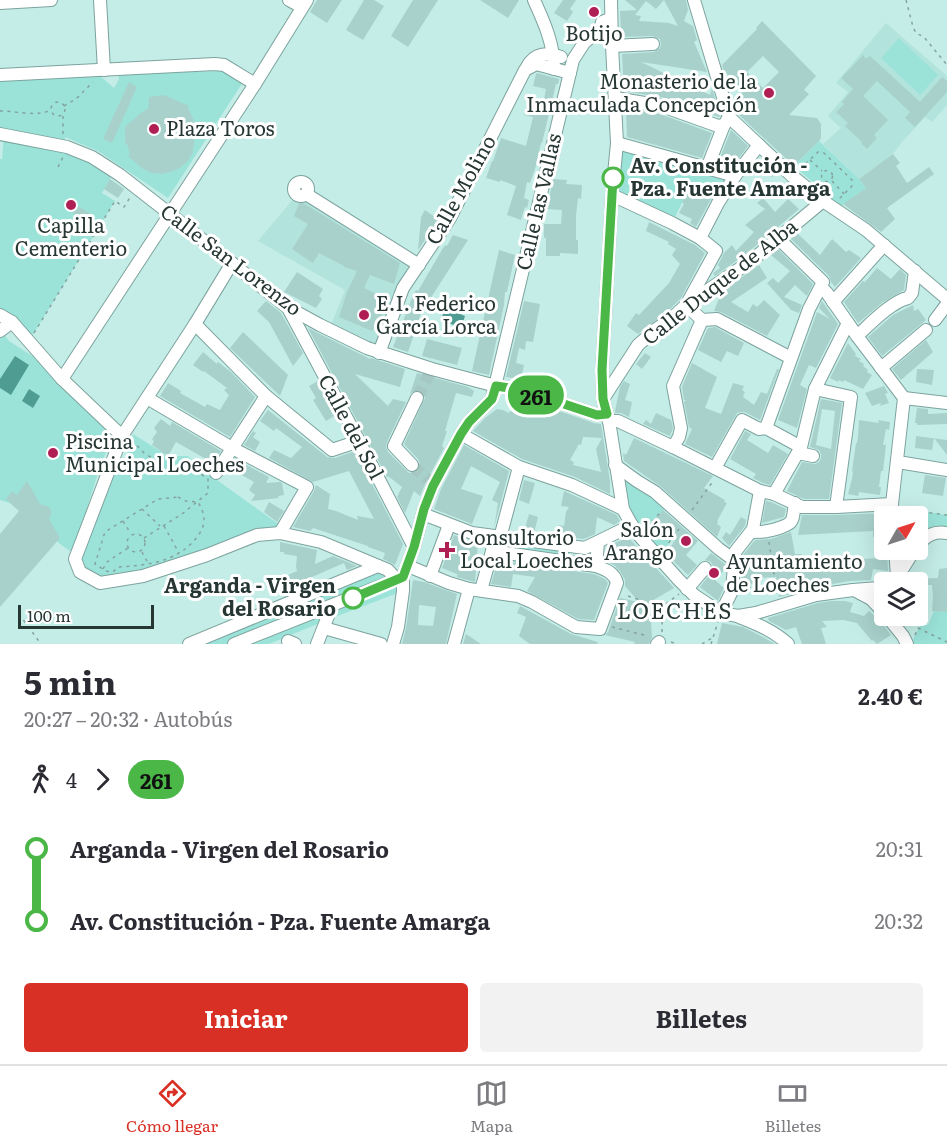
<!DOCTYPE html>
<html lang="es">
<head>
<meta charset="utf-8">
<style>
  :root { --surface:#fff; --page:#f2f2f3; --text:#2b2b33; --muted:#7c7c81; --line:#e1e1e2; --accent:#d93025 }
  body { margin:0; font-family:Literata,serif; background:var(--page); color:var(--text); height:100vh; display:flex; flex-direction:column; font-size:22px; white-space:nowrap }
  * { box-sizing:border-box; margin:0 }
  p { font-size:20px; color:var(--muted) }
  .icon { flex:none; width:33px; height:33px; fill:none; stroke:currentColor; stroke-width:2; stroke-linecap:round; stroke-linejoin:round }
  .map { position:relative; height:644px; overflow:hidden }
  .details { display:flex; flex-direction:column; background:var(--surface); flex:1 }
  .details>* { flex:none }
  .badge { padding:0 12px; border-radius:20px; font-size:21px; line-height:39px }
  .needle { width:39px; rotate:51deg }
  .buttons { position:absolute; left:874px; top:506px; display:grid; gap:12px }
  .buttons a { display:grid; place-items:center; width:54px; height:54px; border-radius:6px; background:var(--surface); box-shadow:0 6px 24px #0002; font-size:30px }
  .scale { position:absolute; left:18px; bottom:15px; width:136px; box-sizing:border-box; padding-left:6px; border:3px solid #263633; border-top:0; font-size:16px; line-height:21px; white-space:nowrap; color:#263633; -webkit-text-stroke:4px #fff; paint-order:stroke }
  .map>.badge { position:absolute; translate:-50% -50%; box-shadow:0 0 0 3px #fff }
  .legs { display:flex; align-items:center; gap:9px; height:66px; padding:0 24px; font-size:20px }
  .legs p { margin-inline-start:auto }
  .summary { display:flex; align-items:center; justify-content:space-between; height:102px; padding:0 24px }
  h1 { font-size:33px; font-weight:700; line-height:45px }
  .primary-button { display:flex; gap:12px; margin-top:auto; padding:12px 24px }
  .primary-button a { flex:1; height:69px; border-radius:6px; background:var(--accent); color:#fff; font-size:24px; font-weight:700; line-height:69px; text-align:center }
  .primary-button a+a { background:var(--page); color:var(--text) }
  ul { padding:0 24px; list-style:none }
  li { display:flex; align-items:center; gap:21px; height:72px; font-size:22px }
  li i { display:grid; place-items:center; width:9px; height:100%; margin:0 8px; background:currentColor }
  li i::after { content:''; width:15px; height:15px; margin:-8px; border:4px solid; border-radius:50%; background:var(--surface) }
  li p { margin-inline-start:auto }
  li:first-child i { background:linear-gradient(#0000 50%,currentColor 0) }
  li:last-child i { background:linear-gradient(currentColor 50%,#0000 0) }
  .menu { display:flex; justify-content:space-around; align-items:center; height:84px; border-top:2px solid var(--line); background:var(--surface); font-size:16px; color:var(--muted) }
  .menu a { display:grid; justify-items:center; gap:3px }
  .menu .current { color:var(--accent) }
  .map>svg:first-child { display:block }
</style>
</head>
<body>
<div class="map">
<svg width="947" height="644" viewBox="0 0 947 644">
  <rect width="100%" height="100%" fill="#c5ede7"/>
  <g fill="#b2e3dd">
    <polygon points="886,23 947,76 947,105 932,122 925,117 902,142 893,154 859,179 823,144 841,128 828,116 848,92 836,83"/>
    <polygon points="306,194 419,265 379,353 329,330 345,290 258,241 294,198 300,201"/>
  </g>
  <g fill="#9be3d9">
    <polygon points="899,38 938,75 920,95 881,58"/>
    <polygon points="104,70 100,76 114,88 119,79 118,74 222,71 243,82 168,198 98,151 65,137 67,147 114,172 102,193 115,201 29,341 0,315 0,159 2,159 4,135 0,134 0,75"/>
    <polygon points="819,141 859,179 866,188 841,206 794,166"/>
    <polygon points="617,143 735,176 718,203 689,188 675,217 674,223 612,195"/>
    <polygon points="3,333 9,341 37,359 113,434 98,473 73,553 60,544 10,503 0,500 0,335"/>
    <polygon points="133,434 168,456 188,456 210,475 284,528 100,583 75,559 108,474 123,472"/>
    <polygon points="631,477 669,504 655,519 675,535 659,557 637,533 619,483"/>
    <polygon points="910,509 947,515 947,533 918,545 918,516 893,516 906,514"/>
    <polygon points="496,537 570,546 569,562 492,551"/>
    <polygon points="378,566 403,591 327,620 269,644 189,644"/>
    <polygon points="934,611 947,612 947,644 914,644 913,639 921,624 928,625"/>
  </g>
  <g fill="#4f9c93">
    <polygon points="445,308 465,316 461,328 441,320"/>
    <polygon points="15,356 29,365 11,395 0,388 0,379"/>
    <polygon points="29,389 40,396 33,408 22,401"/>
  </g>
  <g fill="#a9d1cb" fill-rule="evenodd">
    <polygon points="317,0 342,0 327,23 310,12"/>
    <polygon points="364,0 374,0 384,6 363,40 346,30"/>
    <polygon points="413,0 438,0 408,47 391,36"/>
    <polygon points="480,0 519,0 508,18"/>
    <polygon points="563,0 576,0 570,9 573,12 567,21 554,13"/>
    <polygon points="625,0 664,0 656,9 646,1 635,15 641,16 639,21 669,23 678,26 664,0 686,0 688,10 684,21 693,26 697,40 694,42 707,72 641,62 674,78 670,86 685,91 688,84 710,95 712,88 720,116 719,117 665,98 624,91 622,54 654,52 660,48 661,44 660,39 653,36 621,37 620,11 637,10"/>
    <path d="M 762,21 L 816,76 L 804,90 L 809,94 L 789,115 L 817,118 L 821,124 L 821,137 L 820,140 L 794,166 L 739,115 L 740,114 L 735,109 L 733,102 L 744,91 L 726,73 L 725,74 L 722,65 L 757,29 L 756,28 ZM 763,56 L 779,72 L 763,88 L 747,72 Z"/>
    <polygon points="863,55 866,59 870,56 920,102 942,77 947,81 947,92 915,127 905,118 910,112 877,81 863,96 888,120 874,135 877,138 867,149 861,143 862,142 845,126 848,123 836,112 844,104 842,102 853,89 841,78"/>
    <polygon points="537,73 559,79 558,84 556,84 542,143 541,143 535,169 530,183 527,182 524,198 529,200 527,208 525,207 521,220 507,215 516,186 500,180 500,182 486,178 492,161 493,161 501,138 526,146 533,117 524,115 528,100 543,104 546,89 533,86 536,74"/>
    <polygon points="129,82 137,87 112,143 103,139"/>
    <polygon points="164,95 189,106 188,108 198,130 194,132 194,145 192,154 187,162 180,168 171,172 162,174 152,173 143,169 128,156 130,155 127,144 125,143 125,127 142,112 148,109 149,97"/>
    <polygon points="626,108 660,114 712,133 702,158 627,137"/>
    <polygon points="731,130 748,146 732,167 718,163"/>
    <polygon points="893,154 900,163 896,166 907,183 929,167 934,174 887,208 895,219 881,232 843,204 866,188 859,179"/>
    <polygon points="763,160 776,173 772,177 757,165"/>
    <polygon points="110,179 124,189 118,198 104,189"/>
    <polygon points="553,179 567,180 566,184 582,185 581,199 578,198 576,216 576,240 578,240 578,254 560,253 560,256 546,256 546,238 544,238 544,224 561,224 562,210 547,209"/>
    <polygon points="689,188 711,199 696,227 690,223 692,219 679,213 684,204 682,202"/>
    <polygon points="69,198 77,204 77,205 92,215 86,225 73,217 75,214 64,207"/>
    <polygon points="763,198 775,212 788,199 799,209 746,254 715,276 713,273 720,268 718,265 724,253 732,245 736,251 754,232 745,225 765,209 757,203"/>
    <polygon points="300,201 400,263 394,284 370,275 364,288 389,300 380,319 372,331 339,317 347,292 357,271 344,267 344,266 319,253 313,263 292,249 308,224 294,216"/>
    <polygon points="425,210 439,220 418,250 421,217"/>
    <polygon points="649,222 695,245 705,253 681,298 666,313 638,334 627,326 636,313 639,315 669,283 680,264 672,255 676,249 668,244 669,242 646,231"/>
    <polygon points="797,233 820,255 832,239 846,252 849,250 861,258 835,287 831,282 829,276 791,239"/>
    <polygon points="453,235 468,240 421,313 408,352 393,347 412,298 416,290 418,291 443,248 446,245 447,246"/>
    <polygon points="778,249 813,284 807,296 795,285 784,297 802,305 799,313 791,310 767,283 773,278 778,283 790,271 771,255"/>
    <polygon points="499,250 515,255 507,292 505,292 504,305 489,375 472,371"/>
    <polygon points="759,265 767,278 731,302 748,312 753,304 757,307 764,300 780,315 767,336 721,312 714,311 722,291"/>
    <polygon points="877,268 891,279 900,269 906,275 904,290 883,302 858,323 844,302 863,281 865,282"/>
    <polygon points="297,272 323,289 319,296 322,299 316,308 284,292"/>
    <polygon points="266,301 281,313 303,353 293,366 269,322 257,311"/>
    <polygon points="524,301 540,304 533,342 526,341 525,350 519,348 516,363 524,365 521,379 517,378 517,379 506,377"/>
    <polygon points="822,301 838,324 816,368 809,365 800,385 807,389 797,428 778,420 817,312 830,319 819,308"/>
    <polygon points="913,305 914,311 918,309 926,320 882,356 868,337 893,315"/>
    <polygon points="715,327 744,343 738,356 727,351 721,362 698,350 708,328"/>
    <polygon points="308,328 370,359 371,358 405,369 400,387 355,374 388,406 393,399 406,402 387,442 386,447 388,452 409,473 413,473 417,471 420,468 420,464 418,459 404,444 425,398 423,393 420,390 416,390 410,394 417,373 468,387 474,391 472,397 456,393 445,431 447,431 442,446 444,448 426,482 420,496 414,491 405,513 397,497 402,487 388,476 387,477"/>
    <polygon points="243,332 288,375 280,396 230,348"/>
    <polygon points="427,339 462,348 457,365 422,356"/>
    <polygon points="926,340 933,352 901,380 892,369"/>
    <polygon points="848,343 856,354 855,356 861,359 859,361 864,364 863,366 868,370 867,372 872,375 863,389 844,380 843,382 839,380 838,382 830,378"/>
    <polygon points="203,352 217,364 218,362 231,372 255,397 230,437 160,396 168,383 181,391 180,393 189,398 205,407 207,404 220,410 229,395 224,390 227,388 204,371 203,372 193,365"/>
    <polygon points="645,353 651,357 642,369 636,364"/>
    <polygon points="692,363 717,377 705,408 721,414 733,383 744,386 742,390 745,392 743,397 754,405 761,392 767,394 777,369 779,369 760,420 745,412 741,412 737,413 712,457 685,444 692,429 689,427 684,402 686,400 684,400 682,387"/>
    <polygon points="917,369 934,370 932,385 916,382"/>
    <polygon points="318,381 336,415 326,421 313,400 316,398 309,386"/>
    <polygon points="624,381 630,384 625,400 632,402 629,417 621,413 615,413 615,411 620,387"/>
    <polygon points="884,386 888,393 885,394 889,403 880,406 881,403 872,406 865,393"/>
    <path d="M 821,399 L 842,403 L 829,499 L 804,499 L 787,491 L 802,462 L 815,464 L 819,462 L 821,458 L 821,454 L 819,450 L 810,447 ZM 822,409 L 835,411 L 831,449 L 816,445 Z"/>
    <polygon points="917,408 928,409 928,414 947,413 947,424 917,425 917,423 915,423"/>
    <path d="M 497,409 L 503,410 L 509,413 L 510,411 L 551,417 L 553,409 L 594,423 L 601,424 L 610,481 L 610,494 L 575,477 L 522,459 L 473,431 L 485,418 ZM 583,437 L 602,438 L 596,449 L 601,472 L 573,465 L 574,462 L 570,460 L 579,444 L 581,445 Z"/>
    <polygon points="268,410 327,457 335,458 355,451 403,544 395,565 383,559 385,553 368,547 368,546 313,528 310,531 293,527 314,491 316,485 330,494 328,509 336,511 358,520 357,516 374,519 349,471 313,482 269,458 274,450 291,458 302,447 276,428 274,431 260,421"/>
    <polygon points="656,413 671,420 673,428 670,436 643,424 646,420 651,424"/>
    <polygon points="161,419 170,426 172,422 221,451 213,463 176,442 168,456 152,445 154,441 152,439 157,432 154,428"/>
    <polygon points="859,420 879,423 878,420 890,422 889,430 886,429 883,445 886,445 883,471 881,471 879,487 881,487 880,495 859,492 858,496 848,494 852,479 853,472 852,471 856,443 857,443 858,436"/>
    <polygon points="253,431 256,433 253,437 260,442 255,451 244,445"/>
    <polygon points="745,431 751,434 747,440 768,453 773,445 788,454 770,485 763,483 753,478 756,474 730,459"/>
    <polygon points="916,436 947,440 947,455 934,438 932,450 915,448"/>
    <polygon points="634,438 713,476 704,488 725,500 724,502 727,503 717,521 718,521 717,524 721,527 717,537 660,486 624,461 623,453 626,455"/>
    <polygon points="464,445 509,471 494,528 498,503 492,500 500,482 471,466 461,489 483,496 472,524 434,509 441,489"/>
    <polygon points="235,459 269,477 266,483 280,482 282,483 284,495 278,496 279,498 251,501 255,495 249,490 254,482 240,474 241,472 230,466"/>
    <polygon points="925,475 946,478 943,496 922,493"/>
    <polygon points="524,480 535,483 529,504 519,500"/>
    <polygon points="27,481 40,504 49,507 52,512 49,519 60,538 0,607 0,534 19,511 6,499 12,491 17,495"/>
    <polygon points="564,491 617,515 620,521 614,525 597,517 595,534 584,539 557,536 559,525 564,526 566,512 569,507 561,506"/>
    <polygon points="766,501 771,502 786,509 784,517 762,523"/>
    <polygon points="269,502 284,511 277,522 264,512"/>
    <polygon points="663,510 698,541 686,555 697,565 688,575 666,554 677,537 655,519"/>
    <polygon points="884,513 885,537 873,537 873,531 798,535 802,515 836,515"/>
    <polygon points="529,514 538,517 534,533 524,532"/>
    <polygon points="741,517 746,520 745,526 729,546 722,538 726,532 730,535"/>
    <polygon points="791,532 795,554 802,554 805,570 847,560 879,558 881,558 880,549 887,549 888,571 873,569 871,580 850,581 815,587 779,597 776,577 759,578 760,583 751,584 751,589 740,590 743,555 755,540 771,539"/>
    <polygon points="454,535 469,541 478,542 475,582 457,577 457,575 459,575 442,568"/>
    <polygon points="628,537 674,588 650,602 652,638 649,644 634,644 635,642 605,635 608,632 620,598 639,602 625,586 625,580 620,571 614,565 605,561 606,547"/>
    <polygon points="280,542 317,550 315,564 333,556 357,566 347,570 344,563 287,588 283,579 284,578 284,577 297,571 296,566 297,556 284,554 284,552 280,552"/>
    <polygon points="711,553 726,565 725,569 715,580 724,588 718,601 700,587 713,570 713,566 711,562 705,560"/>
    <polygon points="498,560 594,574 605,579 608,583 594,620 578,619 527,591 535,577 513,574 511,587 491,584"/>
    <polygon points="947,568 947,612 932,611 933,597 932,585 918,585 918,582 913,582 912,579 938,578 939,569"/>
    <path d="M 413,580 L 424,582 L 457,594 L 446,644 L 402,644 L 406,628 ZM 419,605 L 436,607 L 433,626 L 418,625 Z"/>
    <polygon points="831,601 845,601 853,603 850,612 864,616 869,611 881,622 891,635 877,644 873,640 872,641 857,623 843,620 822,621 827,627 821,628 826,644 802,644 796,627 786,630 769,621 768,618 818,603"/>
    <polygon points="520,606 571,634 598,642 597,644 530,644 519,636 526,617 517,613"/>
    <polygon points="722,623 743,627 761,636 775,644 717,644"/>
    <polygon points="466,634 481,644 463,644"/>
  </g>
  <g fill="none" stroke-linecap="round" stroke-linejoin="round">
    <g stroke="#a5c8c3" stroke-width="12" stroke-dasharray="12 6" stroke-linecap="butt">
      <polyline points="417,398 432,369"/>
      <polyline points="412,465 428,480"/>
    </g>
    <g stroke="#7da39e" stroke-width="14">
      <g id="minor">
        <polyline points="100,0 104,70"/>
        <polyline points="289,0 302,7"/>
        <path d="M 534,0 C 544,22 554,44 554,69"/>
        <polyline points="611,0 612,46 617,143 612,195 602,370 603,399 609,421 623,509 635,531 678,579 694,595 721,613 738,616 756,613 816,595 853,590 879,588 885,586"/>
        <polyline points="694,0 729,117"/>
        <polyline points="0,3 51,0"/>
        <polyline points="612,46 653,44"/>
        <path d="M 527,67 C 534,53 547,52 561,57"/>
        <polyline points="0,75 215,64 224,65 255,84"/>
        <polyline points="615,98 662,106 718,126 724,125 729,117 792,176 823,201 866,230 947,299"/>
        <polyline points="0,134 67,147 92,157 120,175 170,214 287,307 320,325 367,348 432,369 496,386 522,390 597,415 607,414"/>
        <polyline points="617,143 735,176"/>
        <polyline points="707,168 724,125"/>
        <circle cx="301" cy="189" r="7"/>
        <polyline points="306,194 419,265"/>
        <polyline points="612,195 672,223 700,238"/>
        <polyline points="232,263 195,324 122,436 75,559 80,572 100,583 143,576 207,555 257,535 280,533 321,542 388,570 396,579"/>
        <polyline points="821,287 827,293 857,336 904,398 892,504 893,516"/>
        <polyline points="689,300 716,251 700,238 718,203 735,176 759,145"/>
        <polyline points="833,302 884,245"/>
        <polyline points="686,305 702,320 717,319 791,358"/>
        <polyline points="288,308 359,441 414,547"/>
        <polyline points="0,315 12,322 62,379 122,436"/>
        <polyline points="935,320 947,304"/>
        <polyline points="195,324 266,396 332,450 359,441"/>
        <polyline points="0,331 12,322"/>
        <path d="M 857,336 C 869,325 892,301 908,298 L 912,293 L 915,271"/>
        <polyline points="379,353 403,288 450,218 525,70 536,64 570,73"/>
        <polyline points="881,368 926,330"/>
        <polyline points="62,379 255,84 307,0"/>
        <polyline points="815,389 851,397 836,507"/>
        <polyline points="147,398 232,448 307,487 280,533"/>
        <polyline points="904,398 947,403"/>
        <polyline points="603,399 638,345 655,330 671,319 686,305 751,261 823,201"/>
        <polyline points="609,421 618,421 673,447 760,491"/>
        <polyline points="766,428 809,309 823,282 779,239"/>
        <polyline points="461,434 519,467 572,485 623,509"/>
        <polyline points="673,447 679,437 681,428 673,386 702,320"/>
        <polyline points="798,453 813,456"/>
        <polyline points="898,462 947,470"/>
        <polyline points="412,465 394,446 417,398"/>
        <polyline points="615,465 637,481 655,492 719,549 734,560"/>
        <polyline points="715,468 742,420 759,429 766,428 801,447"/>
        <polyline points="216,473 266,396"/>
        <polyline points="774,494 802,507 836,507 892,504"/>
        <polyline points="423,514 472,533 585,548 632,525"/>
        <path d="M 751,532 C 762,532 765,532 776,529 C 795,523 792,522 795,503"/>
        <path d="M 918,545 C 927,535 934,531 947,533"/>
        <polyline points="895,549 897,576"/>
        <polyline points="492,551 596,566 598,542"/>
        <path d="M 408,566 L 449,583 L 469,589 L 518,596 L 532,602 L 576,627 L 600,629 L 617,583 C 614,572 606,570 596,566"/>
        <polyline points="430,576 449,525"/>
        <polyline points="891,582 903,568 915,549"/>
        <polyline points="687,589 705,568"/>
        <polyline points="481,590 496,537 501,534 519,467"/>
        <polyline points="854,590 871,599 885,614"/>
        <polyline points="721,613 732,591 735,552 753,529 760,491 774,494 801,447 815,389 848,323"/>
        <polyline points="886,615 903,636 907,644"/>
        <path d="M 739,617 C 757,624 774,631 788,644"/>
        <polyline points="324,628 381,644"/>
        <polyline points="288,641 295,644"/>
        <polyline points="189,644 378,566"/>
        <polyline points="234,644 403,577"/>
        <polyline points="317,644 332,606"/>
        <polyline points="393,644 398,627 403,591 403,577 414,547 424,509 433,486 461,434 469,422 492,399 573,60 584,43 600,29 602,22 607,20 611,21"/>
        <polyline points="454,644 469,589"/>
        <polyline points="657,644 659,642"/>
      </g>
    </g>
    <g stroke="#85a39f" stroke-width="1.5" stroke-dasharray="3 4.5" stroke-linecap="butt">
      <polyline points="906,0 913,27 916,33 924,37 947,65"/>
      <circle cx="58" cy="109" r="7"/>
      <polyline points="64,106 76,99 93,82"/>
      <path d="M 0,111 C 16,111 36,117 51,110"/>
      <polyline points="63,134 63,115"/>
      <polyline points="810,160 822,171"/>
      <polyline points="58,167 63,157"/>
      <polyline points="800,169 818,152 824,153 852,180 852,186 839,199"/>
      <circle cx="827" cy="176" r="5.5"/>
      <polyline points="832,181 844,194"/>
      <polyline points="34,333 115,201 124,207 131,196"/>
      <polyline points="132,440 144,453 155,460 170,467 189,468 201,474 206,471"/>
      <path d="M 178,497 L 186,501 L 198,502 C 205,514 207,523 198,536 C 178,562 149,565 118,567 L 113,572 L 106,571 L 95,564 L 105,532 L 158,499 Z"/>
      <polyline points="142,509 160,526"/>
      <polyline points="692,510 714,480"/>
      <polyline points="902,514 906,514 908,510 947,515"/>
      <polyline points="123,521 131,534"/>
      <polyline points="164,526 179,553"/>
      <polyline points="647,527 660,513"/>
      <circle cx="136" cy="543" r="9"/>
      <polyline points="144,538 182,514 208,493 208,479 201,474"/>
      <polyline points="769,542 777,594"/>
      <polyline points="664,549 679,529"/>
      <polyline points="142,552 148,563"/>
      <polyline points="103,569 107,562 128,548"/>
      <polyline points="628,596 661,607"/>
      <polyline points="19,614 41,644"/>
      <polyline points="612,627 648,636"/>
      <polyline points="662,632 662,607 679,594"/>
      <polyline points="915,635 918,628 947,642"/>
      <polyline points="671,642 677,644"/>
      <polyline points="702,644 712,638"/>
      <polyline points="711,644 718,622"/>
    </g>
    <use href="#minor" stroke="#fff" stroke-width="12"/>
  </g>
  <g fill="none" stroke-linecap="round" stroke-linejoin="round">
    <g stroke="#fff" stroke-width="14">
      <polyline id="line-1" points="353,598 403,577 414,547 424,509 433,486 461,434 469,422 492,399 496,386 522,390 597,415 607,414 603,399 602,370 613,178"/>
    </g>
    <use href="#line-1" stroke="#4ab747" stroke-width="9"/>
  </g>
  <g fill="#af1f54" stroke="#fff" stroke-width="2">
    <circle cx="594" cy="12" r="6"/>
    <circle cx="769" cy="93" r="6"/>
    <circle cx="154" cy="129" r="6"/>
    <circle cx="71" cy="205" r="6"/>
    <circle cx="364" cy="315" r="6"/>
    <circle cx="53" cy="453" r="6"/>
    <circle cx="686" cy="541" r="6"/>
    <path d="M444 541h6v6h6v6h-6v6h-6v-6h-6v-6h6z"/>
    <circle cx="714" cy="573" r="6"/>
  </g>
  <g fill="#fff" stroke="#4ab747" stroke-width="3">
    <circle cx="613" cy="178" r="10"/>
    <circle cx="353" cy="598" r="10"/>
  </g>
  <g text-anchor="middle" stroke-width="6" stroke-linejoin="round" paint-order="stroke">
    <g font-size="20" fill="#263633" stroke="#fff" text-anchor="start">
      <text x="594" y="41" text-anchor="middle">Botijo</text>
      <text x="757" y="89" text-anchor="end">Monasterio de la<tspan x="757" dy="23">Inmaculada Concepción</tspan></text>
      <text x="166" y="136">Plaza Toros</text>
      <text x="71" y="233" text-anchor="middle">Capilla<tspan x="71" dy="23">Cementerio</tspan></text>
      <text x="376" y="311">E.I. Federico<tspan x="376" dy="23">García Lorca</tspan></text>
      <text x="65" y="449">Piscina<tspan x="65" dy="23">Municipal Loeches</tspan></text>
      <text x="674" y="537" text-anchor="end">Salón<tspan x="674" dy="23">Arango</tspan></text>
      <text x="460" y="545">Consultorio<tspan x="460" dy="23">Local Loeches</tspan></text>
      <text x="726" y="569">Ayuntamiento<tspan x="726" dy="23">de Loeches</tspan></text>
    </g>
    <g font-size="20" font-weight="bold" fill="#263633" stroke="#fff" text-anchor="start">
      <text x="630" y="173">Av. Constitución -<tspan x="630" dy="23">Pza. Fuente Amarga</tspan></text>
      <text x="336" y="593" text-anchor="end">Arganda - Virgen<tspan x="336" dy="23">del Rosario</tspan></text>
    </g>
    <g font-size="20" fill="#263633" stroke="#fff">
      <text transform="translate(461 190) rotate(-61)" y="7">Calle Molino</text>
      <text transform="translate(539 202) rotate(-77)" y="7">Calle las Vallas</text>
      <text transform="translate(231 260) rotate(37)" y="7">Calle San Lorenzo</text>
      <text transform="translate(720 282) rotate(-38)" y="7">Calle Duque de Alba</text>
      <text transform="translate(351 427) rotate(62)" y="7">Calle del Sol</text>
    </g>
    <g font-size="22" letter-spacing="1.5" fill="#263633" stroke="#fff">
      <text x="675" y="619">LOECHES</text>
    </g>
  </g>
</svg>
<div class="buttons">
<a><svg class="needle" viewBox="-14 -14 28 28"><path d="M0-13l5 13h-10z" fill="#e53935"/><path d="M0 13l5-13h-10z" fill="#7c7c81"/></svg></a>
<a><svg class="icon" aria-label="layers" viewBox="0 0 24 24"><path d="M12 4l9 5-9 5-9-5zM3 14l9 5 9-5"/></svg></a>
</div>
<div class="scale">100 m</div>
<b class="badge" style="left:536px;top:395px;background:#4ab747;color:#111">261</b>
</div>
<section class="details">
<div class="summary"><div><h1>5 min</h1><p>20:27 – 20:32 · Autobús</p></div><b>2.40 €</b></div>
<div class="legs"><svg class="icon" aria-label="walk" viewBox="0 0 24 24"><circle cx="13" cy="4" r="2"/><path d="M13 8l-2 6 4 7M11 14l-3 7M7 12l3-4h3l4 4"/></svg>4<svg class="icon" aria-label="forward" viewBox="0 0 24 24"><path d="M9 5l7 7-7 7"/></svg><b class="badge" style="background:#4ab747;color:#111">261</b></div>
<ul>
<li><i style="color:#4ab747"></i><b>Arganda - Virgen del Rosario</b><p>20:31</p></li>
<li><i style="color:#4ab747"></i><b>Av. Constitución - Pza. Fuente Amarga</b><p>20:32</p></li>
</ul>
<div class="primary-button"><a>Iniciar</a><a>Billetes</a></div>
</section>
<nav class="menu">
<a class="current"><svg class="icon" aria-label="directions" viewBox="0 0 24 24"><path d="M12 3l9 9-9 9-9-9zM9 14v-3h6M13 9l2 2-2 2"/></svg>Cómo llegar</a>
<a><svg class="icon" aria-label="map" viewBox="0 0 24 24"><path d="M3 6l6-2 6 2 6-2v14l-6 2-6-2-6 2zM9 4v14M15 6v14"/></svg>Mapa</a>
<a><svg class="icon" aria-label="tickets" viewBox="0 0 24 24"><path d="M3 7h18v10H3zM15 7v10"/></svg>Billetes</a>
</nav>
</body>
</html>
